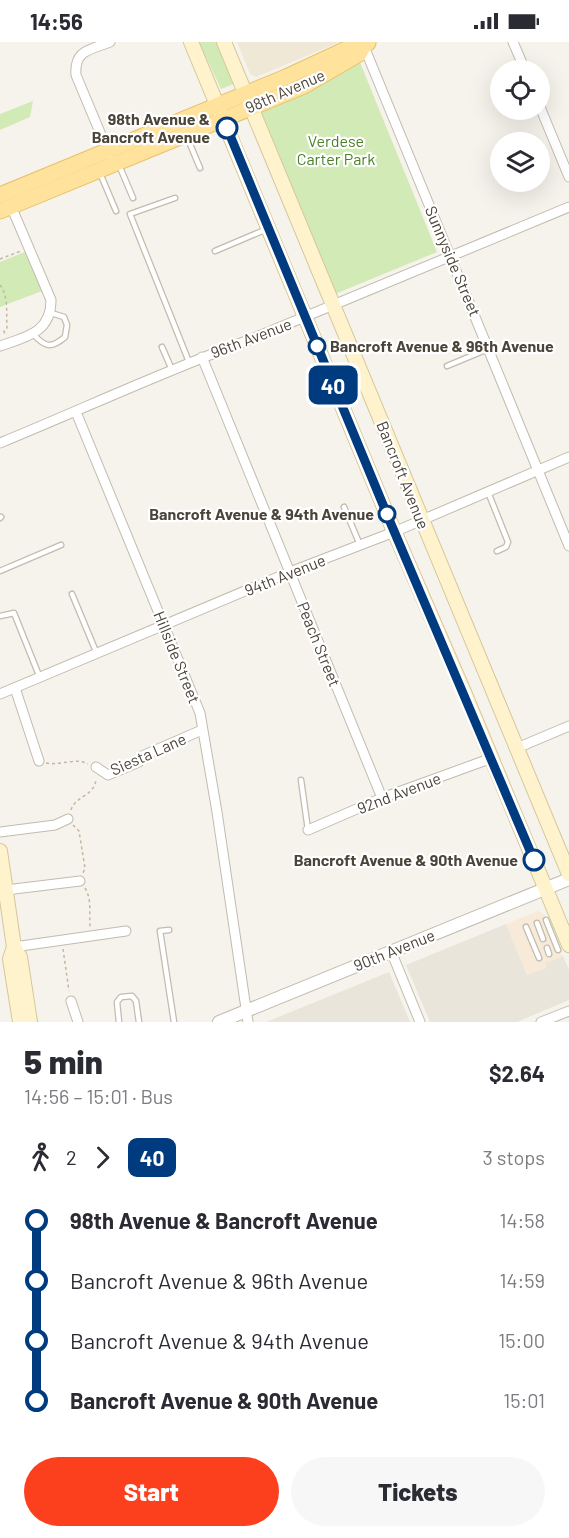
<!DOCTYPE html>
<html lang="en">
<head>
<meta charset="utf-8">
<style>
  :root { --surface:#fff; --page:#f7f7f7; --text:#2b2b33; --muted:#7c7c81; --accent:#fc3f1d }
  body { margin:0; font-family:Barlow,sans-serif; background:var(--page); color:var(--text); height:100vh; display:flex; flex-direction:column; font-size:22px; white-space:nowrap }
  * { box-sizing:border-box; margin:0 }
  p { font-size:20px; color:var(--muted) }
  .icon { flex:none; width:33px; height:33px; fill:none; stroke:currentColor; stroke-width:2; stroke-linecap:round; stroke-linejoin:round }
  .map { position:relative; height:980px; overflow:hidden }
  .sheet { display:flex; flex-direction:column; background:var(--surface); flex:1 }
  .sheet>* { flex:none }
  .badge { padding:0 12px; border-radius:9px; font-size:21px; line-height:39px }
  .controls { position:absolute; left:490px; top:18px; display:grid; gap:12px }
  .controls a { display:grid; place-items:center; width:60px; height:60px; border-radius:50%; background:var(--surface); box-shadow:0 6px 24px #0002; font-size:30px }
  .map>.badge { position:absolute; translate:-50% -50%; box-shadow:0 0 0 3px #fff }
  .legs { display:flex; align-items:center; gap:9px; height:66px; padding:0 24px; font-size:20px }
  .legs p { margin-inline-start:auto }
  .headline { display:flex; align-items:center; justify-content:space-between; height:102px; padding:0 24px }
  h1 { font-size:33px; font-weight:800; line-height:45px }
  .cta { display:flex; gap:12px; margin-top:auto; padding:12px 24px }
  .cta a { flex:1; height:69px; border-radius:36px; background:var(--accent); color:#fff; font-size:24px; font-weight:800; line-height:69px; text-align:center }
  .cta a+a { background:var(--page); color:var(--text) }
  ul { padding:0 24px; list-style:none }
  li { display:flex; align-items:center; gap:21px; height:60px; font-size:22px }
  li i { display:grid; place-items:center; width:9px; height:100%; margin:0 8px; background:currentColor }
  li i::after { content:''; width:15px; height:15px; margin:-8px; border:4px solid; border-radius:50%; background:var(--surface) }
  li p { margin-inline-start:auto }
  li:first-child i { background:linear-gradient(#0000 50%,currentColor 0) }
  li:last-child i { background:linear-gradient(currentColor 50%,#0000 0) }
  .status { display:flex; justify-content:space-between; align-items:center; height:42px; padding:0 30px; background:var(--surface); direction:ltr }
  .status svg { height:16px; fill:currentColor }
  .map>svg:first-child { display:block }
</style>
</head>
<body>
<div class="status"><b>14:56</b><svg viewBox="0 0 49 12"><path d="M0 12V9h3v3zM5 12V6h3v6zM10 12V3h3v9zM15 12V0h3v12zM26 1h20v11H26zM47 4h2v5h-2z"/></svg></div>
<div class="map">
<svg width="569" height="980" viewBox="0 0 569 980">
  <rect width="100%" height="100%" fill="#f6f3ec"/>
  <g fill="#eae5da">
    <polygon points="506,882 527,933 546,925 545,921 563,914 569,928 569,958 517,980 430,980 406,923"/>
    <polygon points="389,930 410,980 266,980"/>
  </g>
  <polygon fill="#f7ead8" points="538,869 545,873 562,915 545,921 546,926 527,933 506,882"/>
  <polygon fill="#efe8d6" points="237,0 340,0 256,35 250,32"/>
  <g fill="#d2eab5">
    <polygon points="195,0 220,0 236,41 221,47 207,17"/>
    <polygon points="359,18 437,210 335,252 260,70"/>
    <polygon points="33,59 30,75 0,88 0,72"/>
    <polygon points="27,209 42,249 0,265 0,220"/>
  </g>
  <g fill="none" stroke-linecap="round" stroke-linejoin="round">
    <g stroke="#c2bbae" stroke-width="7">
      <g id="service">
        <polyline points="187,95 200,126"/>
        <polyline points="119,123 133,156"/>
        <polyline points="100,131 116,169"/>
        <polyline points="175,156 130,172 189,320"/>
        <polyline points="215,209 267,187"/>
        <path d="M 33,292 C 45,305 51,307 65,295 L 67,283 L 64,275 L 51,271"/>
        <polyline points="162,305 172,328"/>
        <polyline points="447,324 488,307"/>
        <polyline points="488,450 508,500 506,505 497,509"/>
        <polyline points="344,465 360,503"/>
        <polyline points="0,476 1,475"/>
        <polyline points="0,529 61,503"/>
        <polyline points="72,552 97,612"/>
        <polyline points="0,574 14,571 40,636"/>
        <polyline points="301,738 308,788"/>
        <polyline points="546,878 558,908"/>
        <polyline points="537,881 543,897"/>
        <polyline points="526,885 539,916"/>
        <polyline points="169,888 160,889 174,980"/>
        <polyline points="547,906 549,912"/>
        <polyline points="119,980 117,960 121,955 132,954 136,959 139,980"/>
      </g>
    </g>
    <g stroke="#c2bbae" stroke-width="11">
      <g id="minor">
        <polyline points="513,0 525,28"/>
        <polyline points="363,2 569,504"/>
        <polyline points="540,65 569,135"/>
        <path d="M 109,112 L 76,33 C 74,8 90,8 110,0"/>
        <path d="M 0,304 C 26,295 51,291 51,258 L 11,164"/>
        <polyline points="202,315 382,756"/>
        <polyline points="76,370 200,671 217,770 248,980"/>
        <path d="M 0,401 C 83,367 164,329 249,298 L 569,165"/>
        <polyline points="15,646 39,719"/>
        <polyline points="0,652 290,530 394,490 569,415"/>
        <polyline points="517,706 569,684"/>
        <polyline points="96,725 108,733 139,720 142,714 202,688"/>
        <polyline points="308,788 382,756 492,716"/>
        <polyline points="0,790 55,783 68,777"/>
        <polyline points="6,848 80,839"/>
        <polyline points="14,905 126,889"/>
        <polyline points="391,909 420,980"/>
        <polyline points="71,959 78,980"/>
        <polyline points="541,980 569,969"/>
      </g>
    </g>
    <g stroke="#c2bbae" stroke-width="14">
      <polyline id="tertiary" points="219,980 569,837"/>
    </g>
    <g stroke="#d6c79b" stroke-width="16">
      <g id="secondary">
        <polyline points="191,0 391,482 464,650 569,903"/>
        <polyline points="224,0 569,832"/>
        <polyline points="0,809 14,905 20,915 30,980"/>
        <polyline points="14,905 10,917 20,980"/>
      </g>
    </g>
    <g stroke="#e6c16a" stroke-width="17">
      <g id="primary">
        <polyline points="0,153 286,35 355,3 364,3 368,1"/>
        <polyline points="0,169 304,44 359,12 364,3"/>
      </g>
    </g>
    <g stroke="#c4b79f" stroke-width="1.5" stroke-dasharray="3 3" stroke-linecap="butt">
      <polyline points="0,217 21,209"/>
      <path d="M 0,243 C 9,254 6,272 7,286 L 4,289 L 5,293"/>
      <path d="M 46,721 C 61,724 75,715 88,722"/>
      <path d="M 71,768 C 75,754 95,754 96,737"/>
      <polyline points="73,783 79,789 85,826 83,831"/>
      <path d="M 85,846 C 92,857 89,872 90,885"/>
      <polyline points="63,907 69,949"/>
    </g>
    <use href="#service" stroke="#fff" stroke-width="4.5"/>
    <use href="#minor" stroke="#fff" stroke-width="9"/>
    <use href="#tertiary" stroke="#fff" stroke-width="12"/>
    <use href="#secondary" stroke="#fff3cd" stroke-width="14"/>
    <use href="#primary" stroke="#ffe39c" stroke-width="15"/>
  </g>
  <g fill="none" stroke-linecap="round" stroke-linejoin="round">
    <g stroke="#fff" stroke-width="14">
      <polyline id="line-1" points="227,86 391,482 534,818"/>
    </g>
    <use href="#line-1" stroke="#003b80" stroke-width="9"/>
  </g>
  <g fill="#fff" stroke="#003b80" stroke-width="3">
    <circle cx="227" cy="86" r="10"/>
    <circle cx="317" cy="304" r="8"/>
    <circle cx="387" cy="472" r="8"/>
    <circle cx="534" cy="818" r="10"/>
  </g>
  <g text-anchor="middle" stroke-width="4.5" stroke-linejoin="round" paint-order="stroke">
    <g font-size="16" fill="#4b4439" stroke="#fff">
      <text transform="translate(285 49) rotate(-24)" y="6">98th Avenue</text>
      <text transform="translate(453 219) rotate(67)" y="6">Sunnyside Street</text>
      <text transform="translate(251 296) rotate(-21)" y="6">96th Avenue</text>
      <text transform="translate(403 433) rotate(68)" y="6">Bancroft Avenue</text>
      <text transform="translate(285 533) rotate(-22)" y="6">94th Avenue</text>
      <text transform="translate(319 602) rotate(68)" y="6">Peach Street</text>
      <text transform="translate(177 615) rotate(68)" y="6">Hillside Street</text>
      <text transform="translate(148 712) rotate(-24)" y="6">Siesta Lane</text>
      <text transform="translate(399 751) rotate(-21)" y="6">92nd Avenue</text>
      <text transform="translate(394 908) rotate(-22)" y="6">90th Avenue</text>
    </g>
    <g font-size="16" font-weight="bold" fill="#4b4439" stroke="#fff" text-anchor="end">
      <text x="210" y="83">98th Avenue &amp;<tspan x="210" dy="18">Bancroft Avenue</tspan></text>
      <text x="330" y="310" text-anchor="start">Bancroft Avenue &amp; 96th Avenue</text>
      <text x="374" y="478">Bancroft Avenue &amp; 94th Avenue</text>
      <text x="518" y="824">Bancroft Avenue &amp; 90th Avenue</text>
    </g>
    <g font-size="16" fill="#4a7f2a" stroke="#fff">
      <text x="336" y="105">Verdese<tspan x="336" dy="18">Carter Park</tspan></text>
    </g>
  </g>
</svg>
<div class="controls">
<a><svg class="icon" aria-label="locate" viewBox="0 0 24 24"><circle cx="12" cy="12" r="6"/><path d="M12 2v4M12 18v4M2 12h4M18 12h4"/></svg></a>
<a><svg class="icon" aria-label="layers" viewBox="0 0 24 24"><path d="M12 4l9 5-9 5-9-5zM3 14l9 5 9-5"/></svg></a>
</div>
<b class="badge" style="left:333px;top:343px;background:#003b80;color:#fff">40</b>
</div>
<section class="sheet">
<div class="headline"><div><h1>5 min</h1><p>14:56 – 15:01 · Bus</p></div><b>$2.64</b></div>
<div class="legs"><svg class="icon" aria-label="walk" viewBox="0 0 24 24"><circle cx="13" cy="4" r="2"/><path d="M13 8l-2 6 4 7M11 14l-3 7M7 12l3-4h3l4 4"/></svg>2<svg class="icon" aria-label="forward" viewBox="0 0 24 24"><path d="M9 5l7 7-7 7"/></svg><b class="badge" style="background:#003b80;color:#fff">40</b><p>3 stops</p></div>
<ul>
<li><i style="color:#003b80"></i><b>98th Avenue &amp; Bancroft Avenue</b><p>14:58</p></li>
<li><i style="color:#003b80"></i><span>Bancroft Avenue &amp; 96th Avenue</span><p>14:59</p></li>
<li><i style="color:#003b80"></i><span>Bancroft Avenue &amp; 94th Avenue</span><p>15:00</p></li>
<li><i style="color:#003b80"></i><b>Bancroft Avenue &amp; 90th Avenue</b><p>15:01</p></li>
</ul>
<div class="cta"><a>Start</a><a>Tickets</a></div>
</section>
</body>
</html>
